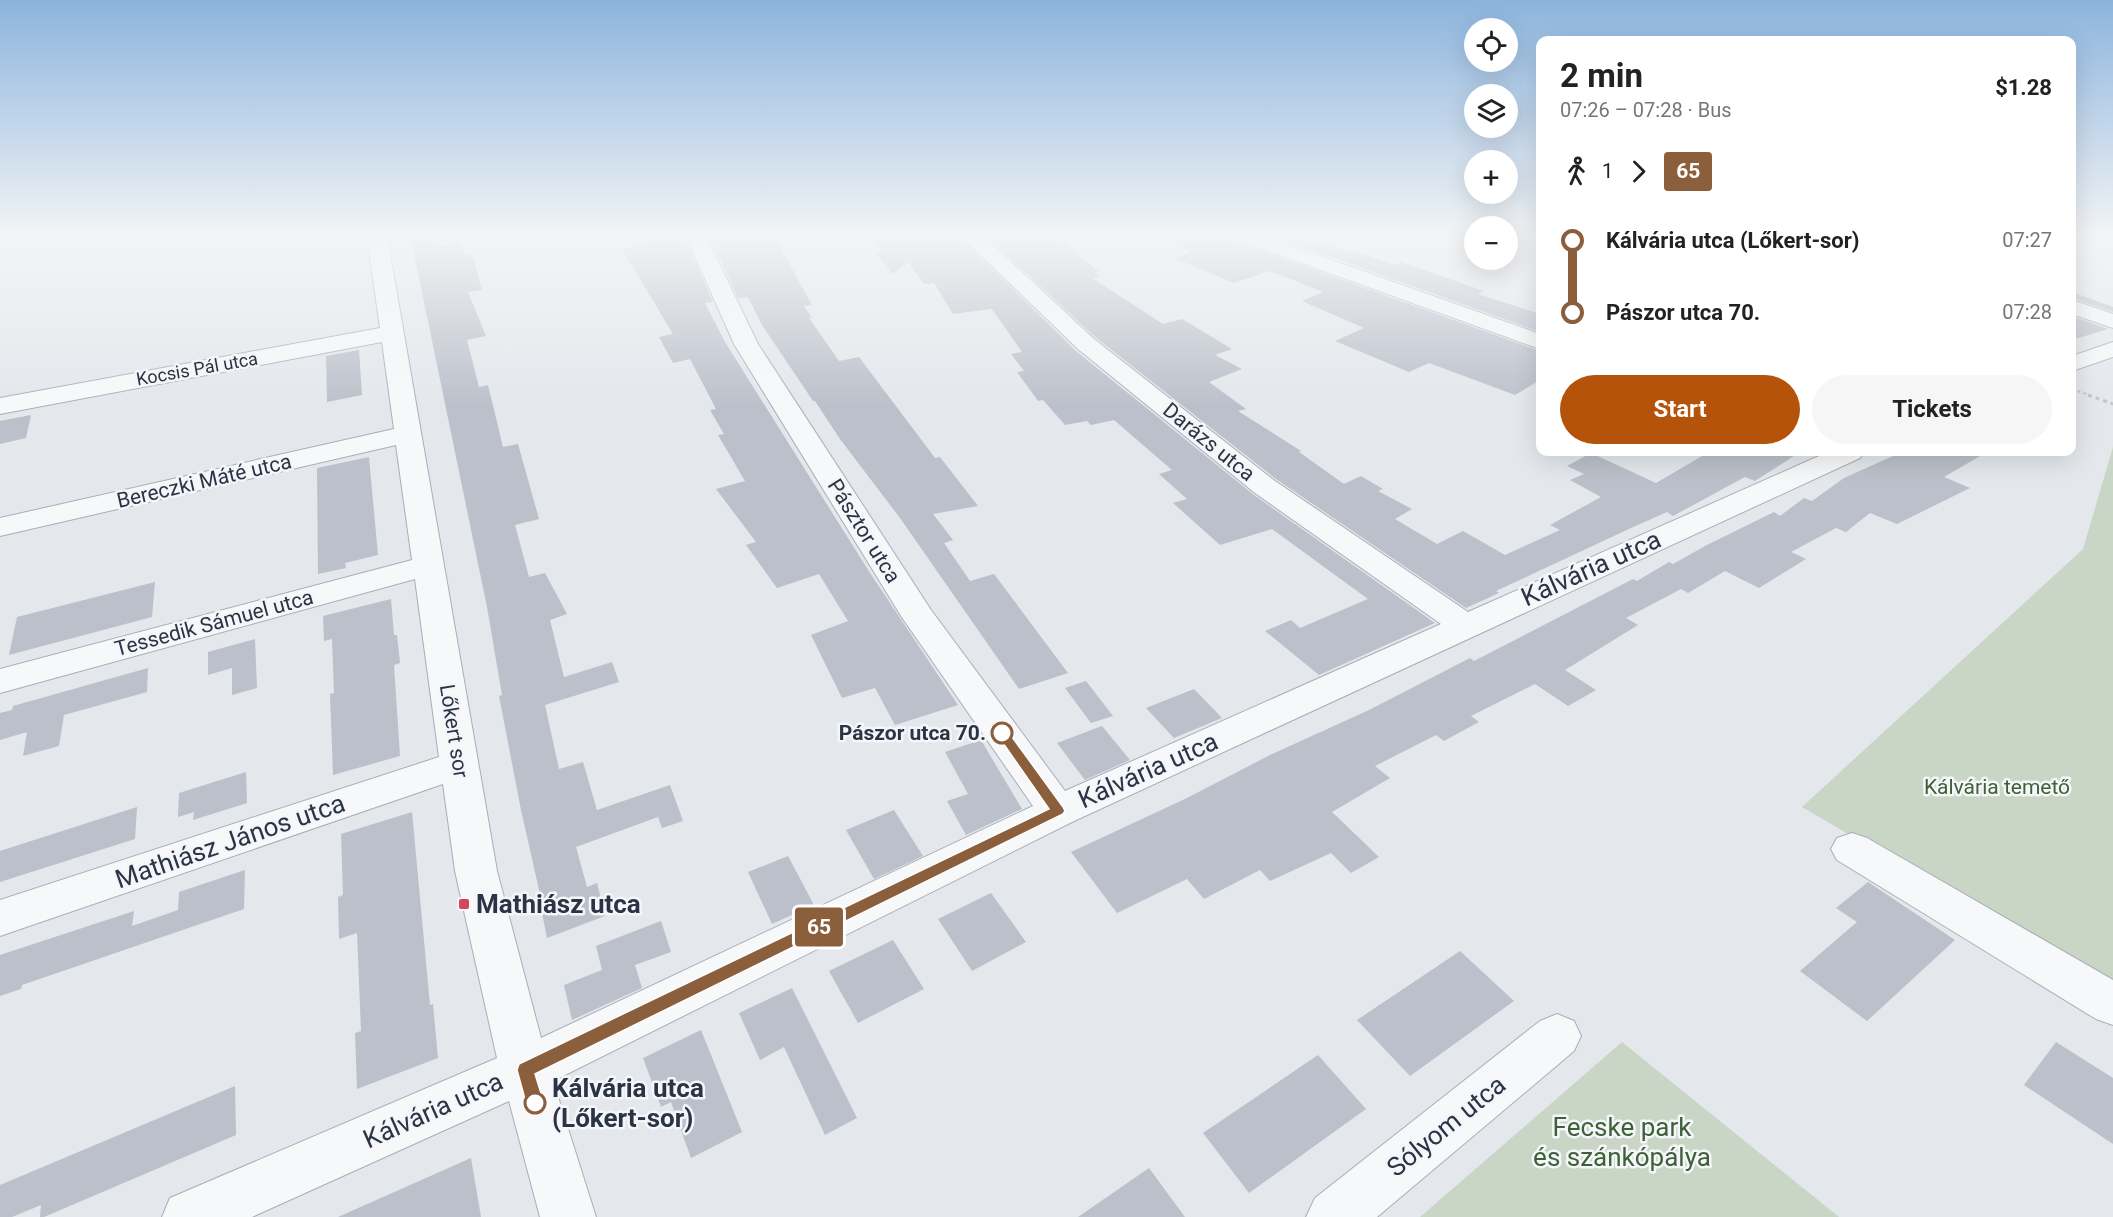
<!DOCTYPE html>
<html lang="en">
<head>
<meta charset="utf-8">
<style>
  :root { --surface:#fff; --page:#f6f6f6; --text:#222; --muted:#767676; --accent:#b45309 }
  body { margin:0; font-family:Roboto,sans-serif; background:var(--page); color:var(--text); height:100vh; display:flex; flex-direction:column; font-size:22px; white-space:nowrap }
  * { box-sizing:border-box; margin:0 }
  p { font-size:20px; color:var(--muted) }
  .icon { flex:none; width:33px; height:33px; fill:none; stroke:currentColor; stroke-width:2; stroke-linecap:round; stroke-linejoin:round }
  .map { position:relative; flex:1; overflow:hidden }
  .drawer { position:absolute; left:1536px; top:36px; width:540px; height:420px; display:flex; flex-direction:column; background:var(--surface); border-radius:12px; box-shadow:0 6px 24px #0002 }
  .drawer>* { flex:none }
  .badge { padding:0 12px; border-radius:4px; font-size:21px; line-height:39px }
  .buttons { position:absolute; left:1464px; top:18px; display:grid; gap:12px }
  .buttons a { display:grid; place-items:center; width:54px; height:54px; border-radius:50%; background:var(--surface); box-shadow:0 6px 24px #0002; font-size:30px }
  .map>.badge { position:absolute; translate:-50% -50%; box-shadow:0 0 0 3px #fff }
  .legs { display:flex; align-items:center; gap:9px; height:66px; padding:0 24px; font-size:20px }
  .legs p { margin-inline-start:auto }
  .overview { display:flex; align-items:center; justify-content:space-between; height:102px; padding:0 24px }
  h1 { font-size:33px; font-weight:700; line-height:45px }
  .action { display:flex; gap:12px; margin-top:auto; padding:12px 24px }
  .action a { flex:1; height:69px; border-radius:36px; background:var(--accent); color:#fff; font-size:24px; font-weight:700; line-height:69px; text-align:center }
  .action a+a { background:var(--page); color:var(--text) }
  ul { padding:0 24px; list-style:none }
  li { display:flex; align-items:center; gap:21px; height:72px; font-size:22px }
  li i { display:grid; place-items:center; width:9px; height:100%; margin:0 8px; background:currentColor }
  li i::after { content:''; width:15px; height:15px; margin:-8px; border:4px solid; border-radius:50%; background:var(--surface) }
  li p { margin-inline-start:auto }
  li:first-child i { background:linear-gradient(#0000 50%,currentColor 0) }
  li:last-child i { background:linear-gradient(currentColor 50%,#0000 0) }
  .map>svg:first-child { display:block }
</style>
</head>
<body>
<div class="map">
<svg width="2113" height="1217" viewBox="0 0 2113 1217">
  <rect width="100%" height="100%" fill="#e4e7ec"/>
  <g fill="#c9d6c5">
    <polygon points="2113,447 2113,989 1802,807 2083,549"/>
    <polygon points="1622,1042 1839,1217 1420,1217"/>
  </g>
  <g fill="#bbc0ca">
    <polygon points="438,236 440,247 460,243 466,255 472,254 482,290 468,292 486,336 467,340 479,387 488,385 503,447 518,444 539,519 515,525 529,577 545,573 567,614 550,620 564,677 612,662 619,682 545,705 559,769 583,762 597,810 670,785 683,821 662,828 658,817 576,847 587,887 597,883 605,916 547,938 540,903 542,903 521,810 499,696 502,695 487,607 411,239"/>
    <polygon points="637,236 684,236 713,302 705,303 725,342 870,573 958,705 895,725 875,688 842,698 811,635 848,621 819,574 777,588 746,545 756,542 716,489 745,481 718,435 724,434 710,410 716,409 690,359 673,363 659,337 673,334 622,249 643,245"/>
    <polygon points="709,236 774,236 812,305 804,306 812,318 809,318 839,361 859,357 935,458 940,457 978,506 933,514 953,540 944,543 970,581 994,574 1068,673 1019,689 900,518 840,439 815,401 813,401 762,325 748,297 738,298"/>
    <polygon points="867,236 959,236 1076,351 1254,495 1435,623 1319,675 1265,631 1291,620 1300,628 1368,599 1272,529 1220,545 1173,503 1187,499 1159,474 1172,470 1114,420 1091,425 1087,421 1065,425 1043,400 1038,401 1017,372 1024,371 1011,354 1022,352 992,309 953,314 934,283 924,284 908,262 893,274 875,252 881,251"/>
    <polygon points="986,236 1055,236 1099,272 1095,272 1100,277 1092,278 1163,324 1182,319 1232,349 1215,355 1242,369 1209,382 1246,409 1238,411 1301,451 1299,452 1344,484 1361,476 1383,489 1378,491 1412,509 1395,519 1437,544 1463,531 1505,555 1560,530 1550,525 1601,497 1570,480 1584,474 1567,466 1591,453 1656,483 1709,452 1800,452 1755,481 1745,477 1673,516 1667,512 1631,528 1496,591 1499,593 1466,608 1276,479 1095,337"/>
    <polygon points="1167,236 1233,236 1237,242 1540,351 1540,380 1515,395 1429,363 1409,372 1335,341 1364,328 1302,301 1323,292 1270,271 1234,283 1174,258 1190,253"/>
    <polygon points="1284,236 1305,236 1348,252 1351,250 1395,265 1401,262 1484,291 1478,294 1540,314 1540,332 1278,238"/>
    <polygon points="2072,292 2113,307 2113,312 2072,298"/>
    <polygon points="2072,316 2108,329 2072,340"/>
    <polygon points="359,350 362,395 327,402 326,356"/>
    <polygon points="31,415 26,438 0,444 0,421"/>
    <polygon points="1902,452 1987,452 1944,477 1970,488 1897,524 1870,513 1846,532 1836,528 1791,552 1806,559 1759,588 1725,571 1688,593 1681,589 1626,618 1638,625 1565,670 1596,690 1568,706 1535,684 1471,716 1479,722 1444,741 1436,735 1375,766 1390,778 1332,812 1379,857 1351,873 1331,853 1270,881 1260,870 1204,899 1187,879 1117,913 1071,852 1187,798 1270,755 1369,710 1470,658 1474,661 1633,579 1637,581 1669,562 1673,564 1707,545 1774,512 1780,516 1804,498 1812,501 1844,478"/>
    <polygon points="369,457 378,555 345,563 346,568 318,574 317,468"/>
    <polygon points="155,582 152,617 9,655 17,617"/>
    <polygon points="391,599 394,635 397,635 400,663 394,665 400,756 333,775 330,694 334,693 332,639 324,641 323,616"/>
    <polygon points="255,639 257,688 232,695 232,668 208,675 208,652"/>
    <polygon points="148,668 147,692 64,715 59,746 23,756 27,732 0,740 0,713 12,710 13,706"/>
    <polygon points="1086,681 1113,716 1091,723 1065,688"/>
    <polygon points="1194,689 1222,718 1174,738 1146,708"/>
    <polygon points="1102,726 1130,760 1085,780 1057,743"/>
    <polygon points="981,740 1022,809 966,835 947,801 968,794 945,752"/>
    <polygon points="246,772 247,803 193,820 194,812 178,817 179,793"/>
    <polygon points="137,807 135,839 0,882 0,851"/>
    <polygon points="894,810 923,856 874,879 846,830"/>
    <polygon points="412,812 430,1005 433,1004 438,1058 357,1089 355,1033 361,1031 357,933 339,939 338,897 343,895 341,834"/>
    <polygon points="788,856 814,905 772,924 748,872"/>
    <polygon points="245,870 244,909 22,985 21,989 0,996 0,955 134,911 132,926 178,910 179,892"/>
    <polygon points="1868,882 1955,940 1867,1021 1800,971 1857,922 1836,908"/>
    <polygon points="991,893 1026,942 972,971 938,919"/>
    <polygon points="661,921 671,952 635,965 642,988 572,1020 564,985 602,970 596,946"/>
    <polygon points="893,940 924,989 858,1023 829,971"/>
    <polygon points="1460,951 1514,1001 1410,1076 1357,1020"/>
    <polygon points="792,988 857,1118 825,1135 784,1047 760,1060 739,1013"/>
    <polygon points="701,1030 742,1132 691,1158 671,1102 661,1107 643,1058"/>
    <polygon points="2056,1042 2113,1078 2113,1144 2024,1085"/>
    <polygon points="1318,1055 1366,1109 1249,1193 1203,1133"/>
    <polygon points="235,1086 236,1135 44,1217 40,1217 41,1205 12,1217 0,1217 0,1185"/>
    <polygon points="471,1158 481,1217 338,1217"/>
    <polygon points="1149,1168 1185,1217 1078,1217"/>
  </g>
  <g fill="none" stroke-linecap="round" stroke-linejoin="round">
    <g stroke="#a9aeb7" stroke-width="2">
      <g id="minor">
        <polygon points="367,236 387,236 497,871 541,1038 1033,806 901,616 734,344 686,236 706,236 758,344 931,610 1065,791 1441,624 1255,493 1078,349 961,236 983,236 1094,339 1275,481 1468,612 1828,452 1864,452 1860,458 1072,822 553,1081 596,1217 540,1217 509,1101 252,1217 162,1217 170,1198 497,1058 455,871 443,784 0,936 0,900 439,757 415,579 0,693 0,669 412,560 396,445 0,536 0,518 394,429 382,342 0,414 0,398 380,328"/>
        <polygon points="1235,236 1264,236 1540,334 1540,349 1238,240"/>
        <polygon points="2072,300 2113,314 2113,328 2072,314"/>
        <polygon points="2113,342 2113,357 2072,371 2072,356"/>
        <polygon points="1852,833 1867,838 2113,980 2113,1025 2096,1019 1837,860 1831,849 1837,838"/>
        <polygon points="1557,1014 1574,1021 1581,1036 1574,1051 1377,1217 1306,1217 1315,1198 1540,1021"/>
      </g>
    </g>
    <polyline stroke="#c2c5cb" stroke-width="2" stroke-dasharray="3 3" stroke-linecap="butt" points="2072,389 2092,396"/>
    <polyline stroke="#c2c5cb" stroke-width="3" stroke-dasharray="4 4" stroke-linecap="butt" points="2088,395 2113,404"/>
    <use href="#minor" fill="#f7f8fa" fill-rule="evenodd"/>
  </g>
  <linearGradient id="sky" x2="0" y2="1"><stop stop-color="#8bb4dd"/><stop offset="0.58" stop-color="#f3f4f6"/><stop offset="1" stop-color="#f3f4f6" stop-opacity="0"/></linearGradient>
  <rect width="2113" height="406" fill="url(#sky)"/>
  <polygon fill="#8b5e3c" stroke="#fff" stroke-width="1.5" points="1002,728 1007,730 1063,807 1065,811 1063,814 535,1074 544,1103 541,1110 535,1112 528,1110 517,1070 519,1064 1049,809 996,733"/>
  <g fill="#fff" stroke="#8b5e3c" stroke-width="3">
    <circle cx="1002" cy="733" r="10"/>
    <circle cx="535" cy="1103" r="10"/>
  </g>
  <rect fill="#d1495b" stroke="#f4f6f9" stroke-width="2" x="458" y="898" width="12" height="12" rx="3"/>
  <g text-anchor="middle" stroke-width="5" stroke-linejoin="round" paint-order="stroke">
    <g font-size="18" fill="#2b3445" stroke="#f4f6f9">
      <text transform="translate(197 369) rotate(-10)" y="6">Kocsis Pál utca</text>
    </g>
    <g font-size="21" fill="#2b3445" stroke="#f4f6f9">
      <text transform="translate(1209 442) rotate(39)" y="7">Darázs utca</text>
      <text transform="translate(204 481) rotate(-13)" y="7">Bereczki Máté utca</text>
      <text transform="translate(864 531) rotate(58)" y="7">Pásztor utca</text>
      <text transform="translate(214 623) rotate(-15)" y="7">Tessedik Sámuel utca</text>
      <text transform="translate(454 731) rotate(81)" y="7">Lőkert sor</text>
    </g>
    <g font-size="21" font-weight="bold" fill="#2b3445" stroke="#f4f6f9" text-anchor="end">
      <text x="986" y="740">Pászor utca 70.</text>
    </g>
    <g font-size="21" fill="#3f6138" stroke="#f4f6f9">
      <text x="1997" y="794">Kálvária temető</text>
    </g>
    <g font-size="26" fill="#2b3445" stroke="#f4f6f9">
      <text transform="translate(1591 568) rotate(-24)" y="9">Kálvária utca</text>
      <text transform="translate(1148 770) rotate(-24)" y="9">Kálvária utca</text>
      <text transform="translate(230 841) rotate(-19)" y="9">Mathiász János utca</text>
      <text transform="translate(433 1110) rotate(-24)" y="9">Kálvária utca</text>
      <text transform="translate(1446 1126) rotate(-39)" y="9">Sólyom utca</text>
    </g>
    <g font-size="26" font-weight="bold" fill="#2b3445" stroke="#f4f6f9" text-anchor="start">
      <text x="476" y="913">Mathiász utca</text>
    </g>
    <g font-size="26" font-weight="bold" fill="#2b3445" stroke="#f4f6f9" text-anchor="start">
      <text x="552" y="1097">Kálvária utca<tspan x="552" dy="30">(Lőkert-sor)</tspan></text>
    </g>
    <g font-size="26" fill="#3f6138" stroke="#f4f6f9">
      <text x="1622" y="1136">Fecske park<tspan x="1622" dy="30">és szánkópálya</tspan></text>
    </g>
  </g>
</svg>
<div class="buttons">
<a><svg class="icon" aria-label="locate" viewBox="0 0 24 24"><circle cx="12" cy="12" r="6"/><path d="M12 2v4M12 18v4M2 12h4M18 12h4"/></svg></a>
<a><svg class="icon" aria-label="layers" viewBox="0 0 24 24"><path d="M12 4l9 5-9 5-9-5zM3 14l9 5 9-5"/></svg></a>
<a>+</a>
<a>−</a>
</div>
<b class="badge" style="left:819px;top:927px;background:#8b5e3c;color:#fff">65</b>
<section class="drawer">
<div class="overview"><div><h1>2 min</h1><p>07:26 – 07:28 · Bus</p></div><b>$1.28</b></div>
<div class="legs"><svg class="icon" aria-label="walk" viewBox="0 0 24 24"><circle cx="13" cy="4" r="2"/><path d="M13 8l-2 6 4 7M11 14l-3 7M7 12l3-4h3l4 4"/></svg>1<svg class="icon" aria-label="forward" viewBox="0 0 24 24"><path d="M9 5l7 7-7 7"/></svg><b class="badge" style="background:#8b5e3c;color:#fff">65</b></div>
<ul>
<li><i style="color:#8b5e3c"></i><b>Kálvária utca (Lőkert-sor)</b><p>07:27</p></li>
<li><i style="color:#8b5e3c"></i><b>Pászor utca 70.</b><p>07:28</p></li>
</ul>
<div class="action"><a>Start</a><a>Tickets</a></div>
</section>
</div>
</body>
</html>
